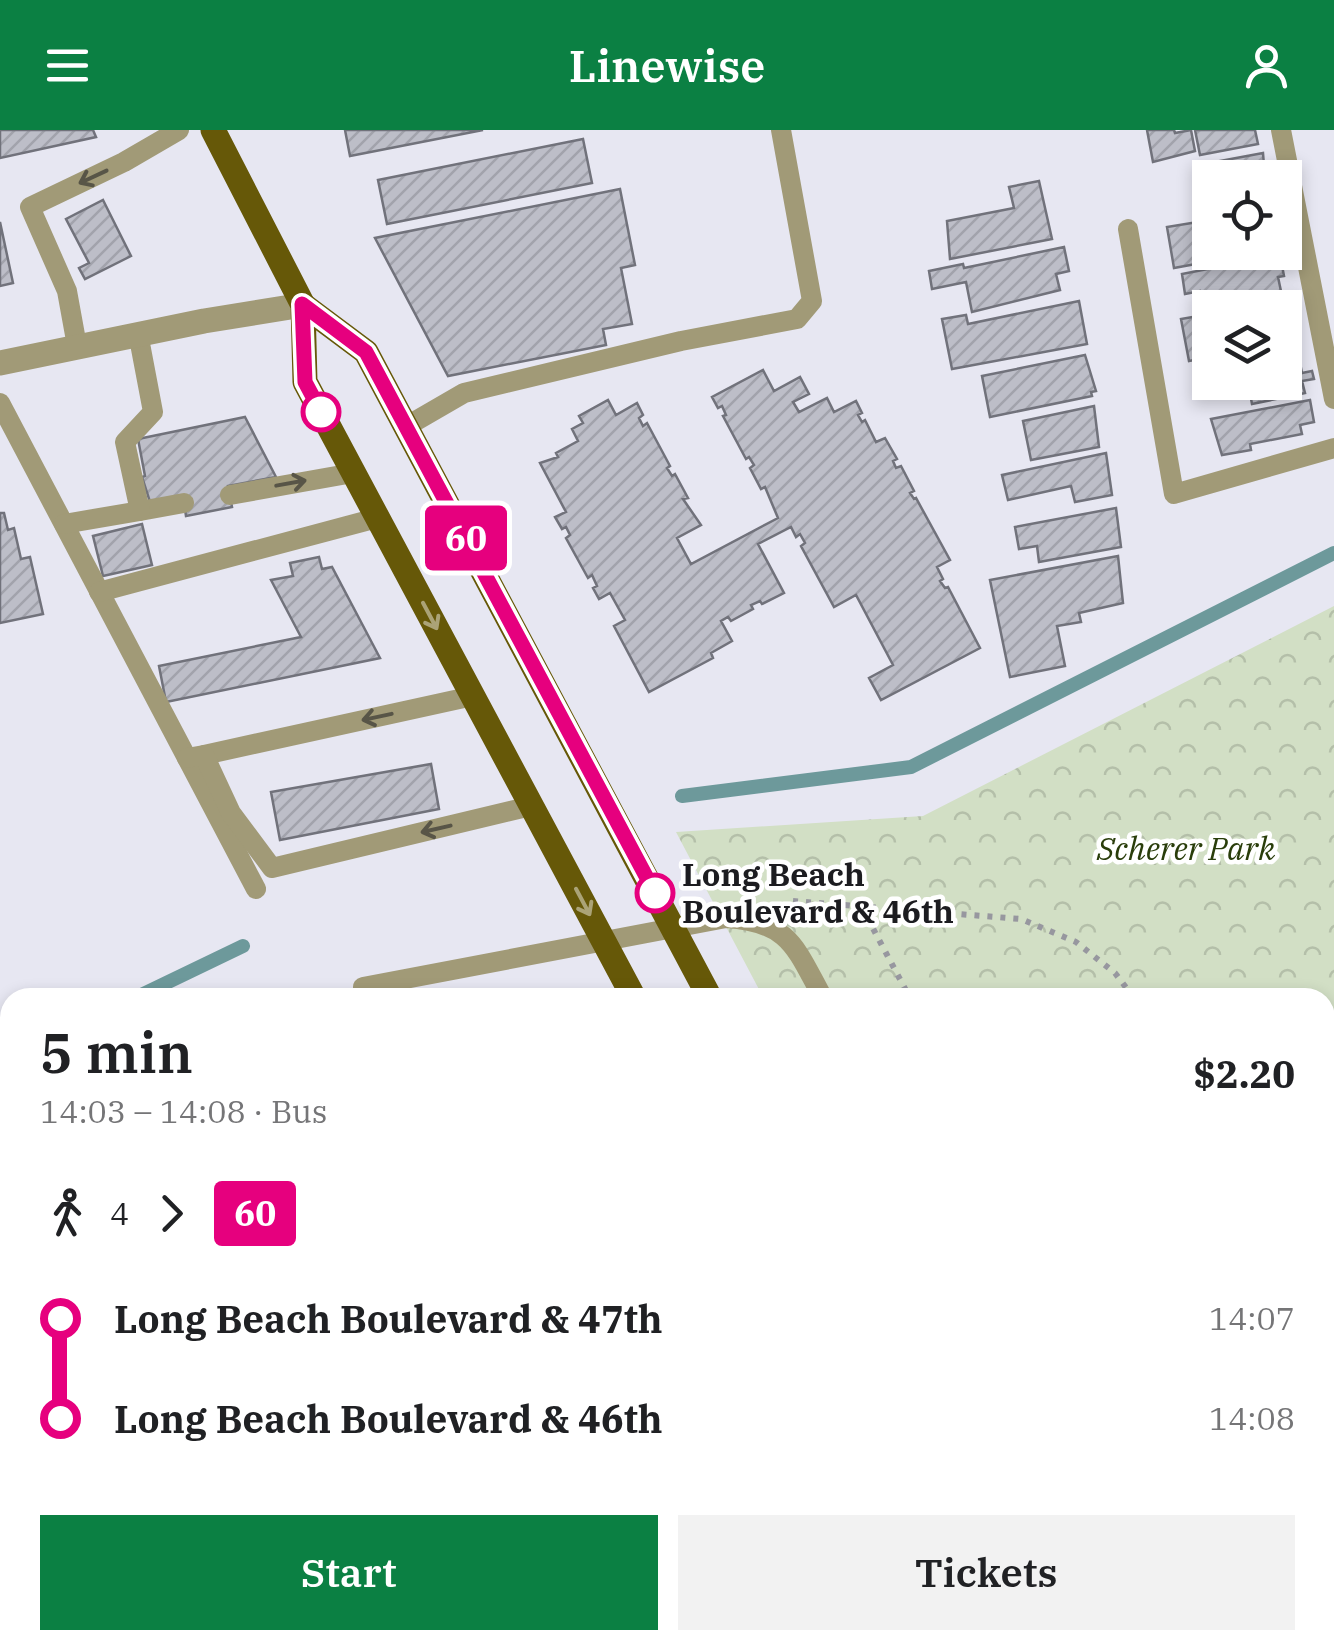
<!DOCTYPE html>
<html lang="en">
<head>
<meta charset="utf-8">
<style>
  :root { --surface:#fff; --page:#f2f2f2; --text:#202124; --muted:#757577; --accent:#0b8043 }
  body { margin:0; font-family:"IBM Plex Serif",serif; background:var(--page); color:var(--text); height:100vh; display:flex; flex-direction:column; font-size:38px; white-space:nowrap }
  * { box-sizing:border-box; margin:0 }
  p { font-size:32px; color:var(--muted) }
  .icon { flex:none; width:55px; height:55px; fill:none; stroke:currentColor; stroke-width:2; stroke-linecap:round; stroke-linejoin:round }
  .map { position:relative; flex:1; overflow:hidden }
  .panel { position:absolute; left:0px; top:858px; width:1335px; height:662px; display:flex; flex-direction:column; background:var(--surface); border-radius:30px 30px 0 0; box-shadow:0 5px 15px #0003 }
  .panel>* { flex:none }
  .badge { padding:0 20px; border-radius:8px; font-size:35px; line-height:65px }
  .buttons { position:absolute; left:1192px; top:30px; display:grid; gap:20px }
  .buttons a { display:grid; place-items:center; width:110px; height:110px; border-radius:0px; background:var(--surface); box-shadow:0 5px 15px #0003; font-size:50px }
  .map>.badge { position:absolute; translate:-50% -50%; box-shadow:0 0 0 5px #fff }
  .legs { display:flex; align-items:center; gap:15px; height:110px; padding:0 40px; font-size:32px }
  .legs p { margin-inline-start:auto }
  .summary { display:flex; align-items:center; justify-content:space-between; height:170px; padding:0 40px }
  h1 { font-size:55px; font-weight:600; line-height:75px }
  .button { display:flex; gap:20px; margin-top:auto; padding:20px 40px }
  .button a { flex:1; height:115px; border-radius:0px; background:var(--accent); color:#fff; font-size:40px; font-weight:600; line-height:115px; text-align:center }
  .button a+a { background:var(--page); color:var(--text) }
  ul { padding:0 40px; list-style:none }
  li { display:flex; align-items:center; gap:35px; height:100px; font-size:38px }
  li i { display:grid; place-items:center; width:15px; height:100%; margin:0 12px; background:currentColor }
  li i::after { content:''; width:25px; height:25px; margin:-12px; border:8px solid; border-radius:50%; background:var(--surface) }
  li p { margin-inline-start:auto }
  li:first-child i { background:linear-gradient(#0000 50%,currentColor 0) }
  li:last-child i { background:linear-gradient(currentColor 50%,#0000 0) }
  header { display:flex; justify-content:space-between; align-items:center; height:130px; padding:0 40px; background:var(--accent); color:#fff; font-size:45px; font-weight:600 }
  .map>svg:first-child { display:block }
</style>
</head>
<body>
<header><svg class="icon" aria-label="menu" viewBox="0 0 24 24"><path d="M4 6h16M4 12h16M4 18h16"/></svg>Linewise<svg class="icon" aria-label="person" viewBox="0 0 24 24"><circle cx="12" cy="8" r="4"/><path d="M4 21q1-7 8-7t8 7"/></svg></header>
<div class="map">
<svg width="1334" height="1519" viewBox="0 0 1334 1519">
  <defs>
    <pattern id="forest-crowns" width="20" height="18" patternUnits="userSpaceOnUse" patternTransform="scale(2.5)"><rect width="20" height="18" fill="#d2dfc5"/><path d="M2 6a3 3 0 1 1 6 0M12 15a3 3 0 1 1 6 0" fill="none" stroke="#b4bfa9"/></pattern>
    <pattern id="building-hatch" width="6" height="6" patternUnits="userSpaceOnUse" patternTransform="scale(2.5)"><rect width="6" height="6" fill="#bdbec8"/><path d="M-1 1l2-2M0 6l6-6M5 7l2-2" fill="none" stroke="#a2a3ac"/></pattern>
  </defs>
  <rect width="100%" height="100%" fill="#e7e7f2"/>
  <polygon fill="url(#forest-crowns)" points="1334,476 1334,1258 1325,1263 1325,868 763,867 676,702 923,686"/>
  <g fill="none" stroke-linecap="round" stroke-linejoin="round">
    <g stroke="#6d999b" stroke-width="14">
      <polyline points="682,666 911,637 1334,423"/>
      <polyline points="135,868 243,816"/>
      <polyline points="0,932 10,927"/>
    </g>
  </g>
  <g fill="url(#building-hatch)" stroke="#71727b" stroke-width="2.5">
    <polygon points="0,0 93,0 96,7 0,28"/>
    <polygon points="345,0 483,0 350,26"/>
    <polygon points="1147,0 1174,0 1175,3 1191,0 1195,21 1153,32"/>
    <polygon points="1195,0 1255,0 1258,14 1200,25"/>
    <polygon points="583,9 592,53 387,94 378,50"/>
    <polygon points="1263,23 1265,48 1210,48 1208,54 1204,34"/>
    <polygon points="1039,51 1052,109 950,129 947,91 1014,78 1009,57"/>
    <polygon points="620,59 635,135 621,138 632,194 603,199 606,215 448,246 375,108"/>
    <polygon points="103,70 131,126 85,149 79,138 89,133 66,89"/>
    <polygon points="1210,90 1210,122 1261,122 1174,138 1167,97"/>
    <polygon points="0,92 13,153 0,156"/>
    <polygon points="1064,117 1069,141 1056,144 1060,160 972,182 966,152 932,159 929,141 963,134 964,138"/>
    <polygon points="1280,125 1284,146 1278,147 1282,166 1204,180 1200,161 1185,164 1182,144"/>
    <polygon points="1079,171 1087,214 952,239 942,189 966,185 968,194"/>
    <polygon points="1287,171 1292,196 1287,197 1290,216 1285,217 1285,178 1250,178"/>
    <polygon points="1210,184 1210,227 1189,231 1181,189"/>
    <polygon points="1297,218 1302,243 1312,241 1314,249 1302,251 1305,263 1252,274 1248,253 1224,257 1223,252 1285,252 1285,221"/>
    <polygon points="1085,225 1096,261 1091,262 1092,266 990,287 982,246"/>
    <polygon points="763,240 774,261 800,247 809,264 793,272 799,282 827,268 834,282 856,271 862,283 858,285 862,292 865,290 876,312 885,308 897,329 893,331 896,338 901,336 914,361 910,363 914,369 916,368 950,430 937,437 943,449 940,451 945,458 948,457 980,518 881,570 869,548 893,535 856,465 834,477 801,416 805,413 800,404 796,407 791,397 758,414 784,463 762,474 760,471 751,475 753,479 731,491 728,487 721,491 732,511 711,523 713,528 649,562 614,496 625,490 610,463 599,469 593,458 597,456 592,445 588,448 566,408 570,405 566,397 562,399 555,387 566,382 540,333 558,327 556,323 578,311 572,299 583,293 579,286 608,270 616,285 637,273 643,285 639,288 643,296 647,293 670,336 667,338 672,346 675,344 688,368 683,369 701,395 677,408 691,434 778,388 765,357 761,359 750,338 754,335 749,327 746,329 723,286 726,285 722,276 718,278 712,267"/>
    <polygon points="1310,270 1314,292 1300,295 1302,304 1250,314 1251,320 1222,325 1211,289"/>
    <polygon points="1094,276 1099,317 1031,330 1023,291"/>
    <polygon points="245,287 276,347 228,356 232,377 186,386 184,373 150,372 142,347 145,346 138,309"/>
    <polygon points="1106,323 1112,365 1075,372 1071,356 1008,370 1002,345"/>
    <polygon points="1116,378 1121,417 1039,432 1037,416 1019,419 1015,397"/>
    <polygon points="0,383 4,383 8,400 14,398 21,429 30,427 43,484 0,493"/>
    <polygon points="142,394 152,435 103,446 93,406"/>
    <polygon points="1118,426 1123,473 1079,483 1081,492 1057,496 1065,536 1010,547 990,450"/>
    <polygon points="319,427 322,439 332,437 380,528 166,572 159,536 301,507 271,450 293,446 290,433"/>
    <polygon points="431,634 439,679 280,710 271,662"/>
    <polygon points="10,959 10,1015 2,1018 0,964"/>
    <polygon points="0,1418 10,1418 10,1510 35,1510 36,1519 0,1519"/>
    <polygon points="1334,1452 1334,1519 1284,1519 1278,1510 1325,1510 1325,1458"/>
    <polygon points="130,1510 157,1510 160,1519 101,1519"/>
    <polygon points="660,1510 736,1510 737,1512 723,1519 665,1519"/>
  </g>
  <g fill="none" stroke-linecap="round" stroke-linejoin="round">
    <g stroke="#97979f" stroke-width="6" stroke-dasharray="5 8" stroke-linecap="butt">
      <polyline points="793,771 1021,789 1076,812 1115,843 1134,868"/>
      <polyline points="861,776 910,868"/>
      <polyline points="1325,941 1334,939"/>
      <polyline points="1325,1186 1334,1178"/>
    </g>
    <g stroke="#a19a77" stroke-width="20">
      <polyline points="1281,0 1334,269"/>
      <polyline points="1128,99 1174,364 1334,318"/>
      <polyline points="77,216 67,161 30,77 124,32 179,0"/>
      <polyline points="0,273 256,759"/>
      <polyline points="407,296 464,263 681,211 797,189 812,171 781,0"/>
      <polyline points="230,365 353,343"/>
      <polyline points="140,381 184,373"/>
      <polyline points="64,394 140,381 125,312 153,282 138,203"/>
      <polyline points="99,462 377,388"/>
      <polyline points="204,625 473,566"/>
      <polyline points="187,628 204,625 231,683 272,738 531,676"/>
      <path d="M 363,857 L 726,788 C 790,792 795,817 823,868"/>
      <polyline points="0,1354 10,1352"/>
      <polyline points="292,1510 300,1519"/>
    </g>
    <g stroke="#a19a77" stroke-width="25">
      <polyline points="0,233 204,191 303,175"/>
      <polyline points="1175,1510 1180,1519"/>
      <polyline points="987,1519 1021,1510"/>
    </g>
    <g stroke="#665808" stroke-width="25">
      <polyline points="213,0 303,175 305,252 634,868"/>
      <polyline points="303,175 366,222 710,868"/>
      <polyline points="976,1510 980,1519"/>
      <polyline points="1051,1510 1056,1519"/>
    </g>
  </g>
  <defs><path id="oneway-shaft" d="M-6 0H5M1.5-3L5.5 0L1.5 3" fill="none" stroke-width="1.6" stroke-linecap="round" stroke-linejoin="round" transform="scale(2.5)"/></defs>
  <g stroke="#585547">
    <use href="#oneway-shaft" transform="translate(93 47) rotate(155)"/>
    <use href="#oneway-shaft" transform="translate(291 353) rotate(-10)"/>
    <use href="#oneway-shaft" transform="translate(377 587) rotate(168)"/>
    <use href="#oneway-shaft" transform="translate(436 699) rotate(167)"/>
  </g>
  <g stroke="#aba377">
    <use href="#oneway-shaft" transform="translate(430 486) rotate(62)"/>
    <use href="#oneway-shaft" transform="translate(583 772) rotate(62)"/>
  </g>
  <g fill="none" stroke-linecap="round" stroke-linejoin="round">
    <g stroke="#fff" stroke-width="22">
      <polyline id="line-1" points="321,282 305,252 302,174 366,222 655,763"/>
    </g>
    <use href="#line-1" stroke="#e6007e" stroke-width="15"/>
  </g>
  <g fill="#fff" stroke="#e6007e" stroke-width="5">
    <circle cx="321" cy="282" r="18"/>
    <circle cx="655" cy="763" r="18"/>
  </g>
  <g text-anchor="middle" stroke-width="9" stroke-linejoin="round" paint-order="stroke">
    <g font-size="32" font-style="italic" fill="#293d0a" stroke="#fff">
      <text x="1186" y="730">Scherer Park</text>
    </g>
    <g font-size="32" font-weight="bold" fill="#1c1c20" stroke="#fff" text-anchor="start">
      <text x="682" y="756">Long Beach<tspan x="682" dy="37">Boulevard &amp; 46th</tspan></text>
    </g>
  </g>
</svg>
<div class="buttons">
<a><svg class="icon" aria-label="locate" viewBox="0 0 24 24"><circle cx="12" cy="12" r="6"/><path d="M12 2v4M12 18v4M2 12h4M18 12h4"/></svg></a>
<a><svg class="icon" aria-label="layers" viewBox="0 0 24 24"><path d="M12 4l9 5-9 5-9-5zM3 14l9 5 9-5"/></svg></a>
</div>
<b class="badge" style="left:466px;top:408px;background:#e6007e;color:#fff">60</b>
<section class="panel">
<div class="summary"><div><h1>5 min</h1><p>14:03 – 14:08 · Bus</p></div><b>$2.20</b></div>
<div class="legs"><svg class="icon" aria-label="walk" viewBox="0 0 24 24"><circle cx="13" cy="4" r="2"/><path d="M13 8l-2 6 4 7M11 14l-3 7M7 12l3-4h3l4 4"/></svg>4<svg class="icon" aria-label="forward" viewBox="0 0 24 24"><path d="M9 5l7 7-7 7"/></svg><b class="badge" style="background:#e6007e;color:#fff">60</b></div>
<ul>
<li><i style="color:#e6007e"></i><b>Long Beach Boulevard &amp; 47th</b><p>14:07</p></li>
<li><i style="color:#e6007e"></i><b>Long Beach Boulevard &amp; 46th</b><p>14:08</p></li>
</ul>
<div class="button"><a>Start</a><a>Tickets</a></div>
</section>
</div>
</body>
</html>
